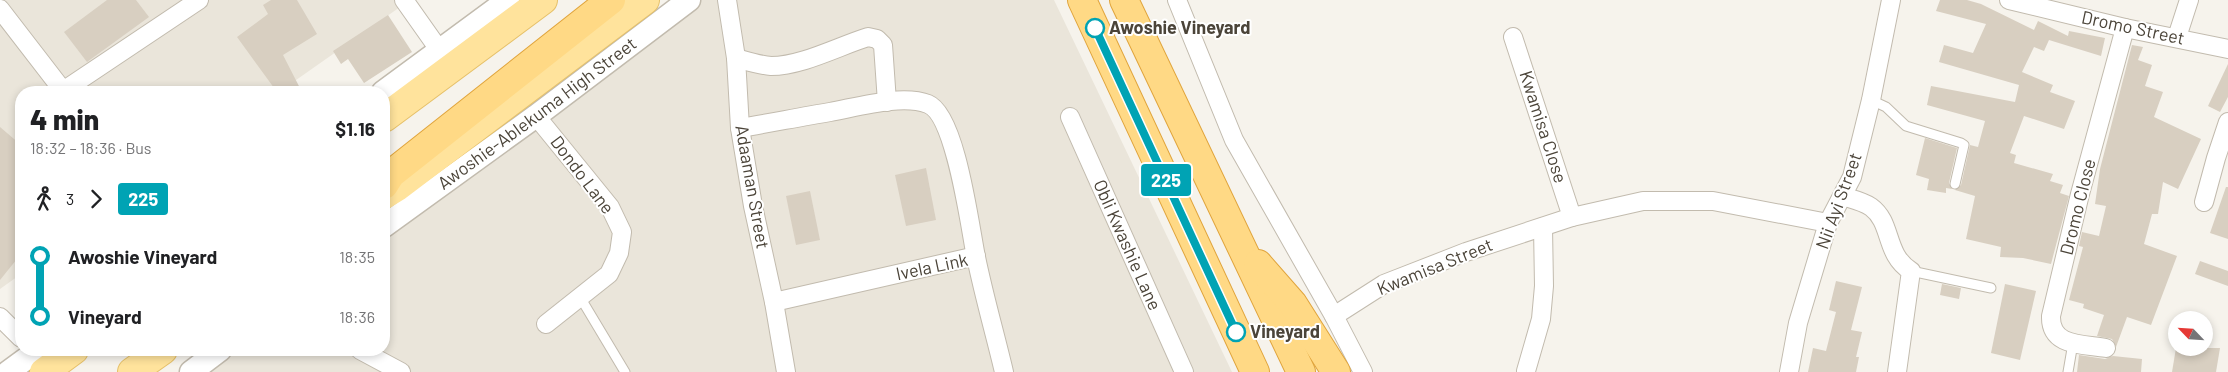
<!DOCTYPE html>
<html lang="en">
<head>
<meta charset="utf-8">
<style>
  :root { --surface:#fff; --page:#f6f6f6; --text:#202124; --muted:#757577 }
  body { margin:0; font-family:Barlow,sans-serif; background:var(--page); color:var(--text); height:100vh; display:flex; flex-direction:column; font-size:19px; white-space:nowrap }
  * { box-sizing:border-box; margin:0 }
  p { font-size:16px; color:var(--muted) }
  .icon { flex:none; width:28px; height:28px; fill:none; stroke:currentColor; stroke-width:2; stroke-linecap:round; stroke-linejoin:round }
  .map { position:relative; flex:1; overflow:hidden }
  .details { position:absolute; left:15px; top:86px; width:375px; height:270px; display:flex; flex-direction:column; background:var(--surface); border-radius:20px; box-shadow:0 2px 8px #0003 }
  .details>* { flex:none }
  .badge { padding:0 10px; border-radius:4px; font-size:18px; line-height:32px }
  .needle { width:32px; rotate:295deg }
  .controls { position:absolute; left:2168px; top:311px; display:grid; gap:10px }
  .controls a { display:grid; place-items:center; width:45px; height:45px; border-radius:50%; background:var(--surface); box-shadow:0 2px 8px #0003; font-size:25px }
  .map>.badge { position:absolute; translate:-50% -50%; box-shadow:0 0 0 2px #fff }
  .legs { display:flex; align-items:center; gap:8px; height:55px; padding:0 15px; font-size:16px }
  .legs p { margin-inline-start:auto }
  .headline { display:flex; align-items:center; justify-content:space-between; height:85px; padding:0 15px }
  h1 { font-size:28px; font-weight:800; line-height:38px }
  ul { padding:0 15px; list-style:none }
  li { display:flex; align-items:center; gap:18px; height:60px; font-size:19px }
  li i { display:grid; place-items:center; width:8px; height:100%; margin:0 6px; background:currentColor }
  li i::after { content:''; width:12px; height:12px; margin:-6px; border:4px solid; border-radius:50%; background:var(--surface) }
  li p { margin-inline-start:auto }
  li:first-child i { background:linear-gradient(#0000 50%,currentColor 0) }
  li:last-child i { background:linear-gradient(currentColor 50%,#0000 0) }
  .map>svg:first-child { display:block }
</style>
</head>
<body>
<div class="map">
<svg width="2228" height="372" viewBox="0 0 2228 372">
  <rect width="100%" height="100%" fill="#f6f3ec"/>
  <g fill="#eae5da">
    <polygon points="0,0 410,0 279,92 21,92 21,274 0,289"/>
    <polygon points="697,0 1054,0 1232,372 204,372 235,350 384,350 384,236"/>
  </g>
  <g fill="#d8cfc1">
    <polygon points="107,0 136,0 149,17 87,62 64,32"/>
    <polygon points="271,0 297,0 317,34 283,55 302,92 277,92 237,37 268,14 263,5"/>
    <polygon points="1940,0 1967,0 1981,4 2034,30 2038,21 2068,36 2069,31 2105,38 2101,56 2049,40 2044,51 2034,47 2022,72 2053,85 2050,92 2075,101 2064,129 2024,116 2010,153 2016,155 2014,163 2053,174 2050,181 2063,185 2060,193 2069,196 2051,264 2023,258 2000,257 2001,247 1966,239 1975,196 1955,190 1961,185 1970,145 1978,147 1985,121 1927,105 1931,86 2015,102 2019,85 1939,62 1944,45 1973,53 1986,24 1936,11"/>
    <polygon points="388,15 412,52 364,83 348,59 341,64 333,51"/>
    <polygon points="2132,45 2143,47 2138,60 2152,65 2145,86 2163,92 2154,117 2201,139 2178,189 2163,182 2158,214 2152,214 2144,244 2177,256 2151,325 2127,317 2116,347 2112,339 2097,336 2104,315 2083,308 2084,304 2069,300 2083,247 2079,246 2082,232 2099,236 2106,206 2095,204 2100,169"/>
    <polygon points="2228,64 2228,97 2220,112 2208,106"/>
    <polygon points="0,127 21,145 21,254 0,280"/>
    <polygon points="1925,138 1957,148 1949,183 1952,189 1946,188 1946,193 1927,190 1929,179 1916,175"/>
    <polygon points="926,168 936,220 906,226 895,175"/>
    <polygon points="2226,187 2228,187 2228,239 2210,233"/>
    <polygon points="810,191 820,240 796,245 786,196"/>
    <polygon points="2200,261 2228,271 2228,286 2195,274"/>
    <polygon points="1836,281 1862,287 1851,330 1862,332 1856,357 1859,357 1856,372 1808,372 1813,348 1826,351 1836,312 1829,310"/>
    <polygon points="1942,284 1961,288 1959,299 1940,295"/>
    <polygon points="2005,284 2036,291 2020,360 1991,353"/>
    <polygon points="2176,348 2220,348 2216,372 2172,372"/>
    <polygon points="2079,355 2105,359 2113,356 2142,359 2141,372 2077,372"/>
  </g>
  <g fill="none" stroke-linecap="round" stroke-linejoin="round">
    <g stroke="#c2bbae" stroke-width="11">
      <g id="service">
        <polyline points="1871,100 1886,107 1906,126 1961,143 1964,145 1955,184"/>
        <polyline points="1911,271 1991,288"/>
        <polyline points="580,297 625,372"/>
        <polyline points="2068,372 2073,343"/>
      </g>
    </g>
    <g stroke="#c2bbae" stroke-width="20">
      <g id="minor">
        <polyline points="404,0 440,51"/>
        <polyline points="727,0 736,58 740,128 753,206 774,302 786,372"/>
        <polyline points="1177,0 1234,140 1334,316 1363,372"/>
        <polyline points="2009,0 2125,28 2228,49"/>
        <polyline points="0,9 64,92"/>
        <polyline points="1513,37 1572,217"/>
        <polyline points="2177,37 2189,0"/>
        <path d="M 736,58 C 747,61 759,65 771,66 C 802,66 839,46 868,37 L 877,39 L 883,45 L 887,102"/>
        <polyline points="63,91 199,0"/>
        <polyline points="536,116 610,207 622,232 619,253 609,274 546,324"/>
        <polyline points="1070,117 1184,372"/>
        <path d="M 740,128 C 770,123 800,117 830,112 C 858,107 902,94 928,104 C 956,115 970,228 976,257 C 984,296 995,334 1004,372"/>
        <path d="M 1842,196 C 1851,199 1862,201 1871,207 C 1893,223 1884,254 1911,271 L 1897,372"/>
        <polyline points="2204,202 2216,158 2228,122"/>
        <polyline points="774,302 976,256"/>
        <polyline points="1334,316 1384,284 1466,252 1572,217 1643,201 1713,201 1828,223"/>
        <polyline points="0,317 21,338"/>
        <path d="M 2106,348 C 2083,344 2050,347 2051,316 L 2080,194 L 2125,28"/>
        <polyline points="360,350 401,372"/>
        <polyline points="1526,371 1541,319 1544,286 1543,227"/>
        <polyline points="1789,372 1798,323 1828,223 1852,177 1871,100 1891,0"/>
      </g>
    </g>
    <g stroke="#c2bbae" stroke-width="25">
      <g id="tertiary">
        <polyline points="383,92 508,0"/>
        <path id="s1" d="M 384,226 L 536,116 L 689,0"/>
        <polyline points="8,372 38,350"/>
        <polyline points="191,372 220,350"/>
      </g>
    </g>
    <g stroke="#e6c16a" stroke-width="30">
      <g id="primary">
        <polyline points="384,118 543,0"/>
        <polyline points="384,195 397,187 645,0"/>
        <polyline points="44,372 74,350"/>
        <polyline points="132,372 163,350"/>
      </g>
    </g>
    <g stroke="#e0a43c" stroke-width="30">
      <g id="trunk">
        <polyline points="1082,0 1255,372"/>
        <polyline points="1124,0 1301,372"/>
        <polyline points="384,185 391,174 611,0"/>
        <polyline points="1258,264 1293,304 1336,372"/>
      </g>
    </g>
    <use href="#service" stroke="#fff" stroke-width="9"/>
    <use href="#minor" stroke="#fff" stroke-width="18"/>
    <use href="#tertiary" stroke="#fff" stroke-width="22"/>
    <use href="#primary" stroke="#ffe39c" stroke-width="28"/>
    <use href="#trunk" stroke="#ffd985" stroke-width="28"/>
  </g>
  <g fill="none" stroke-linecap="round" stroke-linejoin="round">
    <g stroke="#fff" stroke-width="11">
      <polyline id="line-1" points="1095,28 1236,332"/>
    </g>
    <use href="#line-1" stroke="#00a3b4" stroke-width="8"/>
  </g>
  <g fill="#fff" stroke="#00a3b4" stroke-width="2.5">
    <circle cx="1095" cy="28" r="9"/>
    <circle cx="1236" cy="332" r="9"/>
  </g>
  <g text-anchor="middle" stroke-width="4" stroke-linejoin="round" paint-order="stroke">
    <g font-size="18" font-weight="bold" fill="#4b4439" stroke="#fff" text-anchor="start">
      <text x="1109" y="34">Awoshie Vineyard</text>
      <text x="1250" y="338">Vineyard</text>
    </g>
    <g font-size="18" fill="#4b4439" stroke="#fff">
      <text transform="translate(2133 28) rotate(12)" y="6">Dromo Street</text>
      <text dy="6" stroke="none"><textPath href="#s1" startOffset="190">Awoshie-Ablekuma High Street</textPath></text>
      <text transform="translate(1543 127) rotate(72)" y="6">Kwamisa Close</text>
      <text transform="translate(582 175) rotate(53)" y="6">Dondo Lane</text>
      <text transform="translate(752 187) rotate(80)" y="6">Adaaman Street</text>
      <text transform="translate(1839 201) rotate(-70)" y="6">Nii Ayi Street</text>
      <text transform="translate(2078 207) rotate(-76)" y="6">Dromo Close</text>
      <text transform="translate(1127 245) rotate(66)" y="6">Obli Kwashie Lane</text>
      <text transform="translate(932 267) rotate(-12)" y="6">Ivela Link</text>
      <text transform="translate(1435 267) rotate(-22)" y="6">Kwamisa Street</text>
    </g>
  </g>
</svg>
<div class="controls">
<a><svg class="needle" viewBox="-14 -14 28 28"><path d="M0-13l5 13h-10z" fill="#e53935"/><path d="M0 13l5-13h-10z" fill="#757577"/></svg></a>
</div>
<b class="badge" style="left:1166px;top:180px;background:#00a3b4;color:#fff">225</b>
<section class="details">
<div class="headline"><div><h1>4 min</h1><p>18:32 – 18:36 · Bus</p></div><b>$1.16</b></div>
<div class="legs"><svg class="icon" aria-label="walk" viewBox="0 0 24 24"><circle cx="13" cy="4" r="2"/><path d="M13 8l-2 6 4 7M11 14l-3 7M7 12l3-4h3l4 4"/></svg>3<svg class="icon" aria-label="forward" viewBox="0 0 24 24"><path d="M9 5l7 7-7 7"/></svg><b class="badge" style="background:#00a3b4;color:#fff">225</b></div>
<ul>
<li><i style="color:#00a3b4"></i><b>Awoshie Vineyard</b><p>18:35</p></li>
<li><i style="color:#00a3b4"></i><b>Vineyard</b><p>18:36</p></li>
</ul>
</section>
</div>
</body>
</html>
